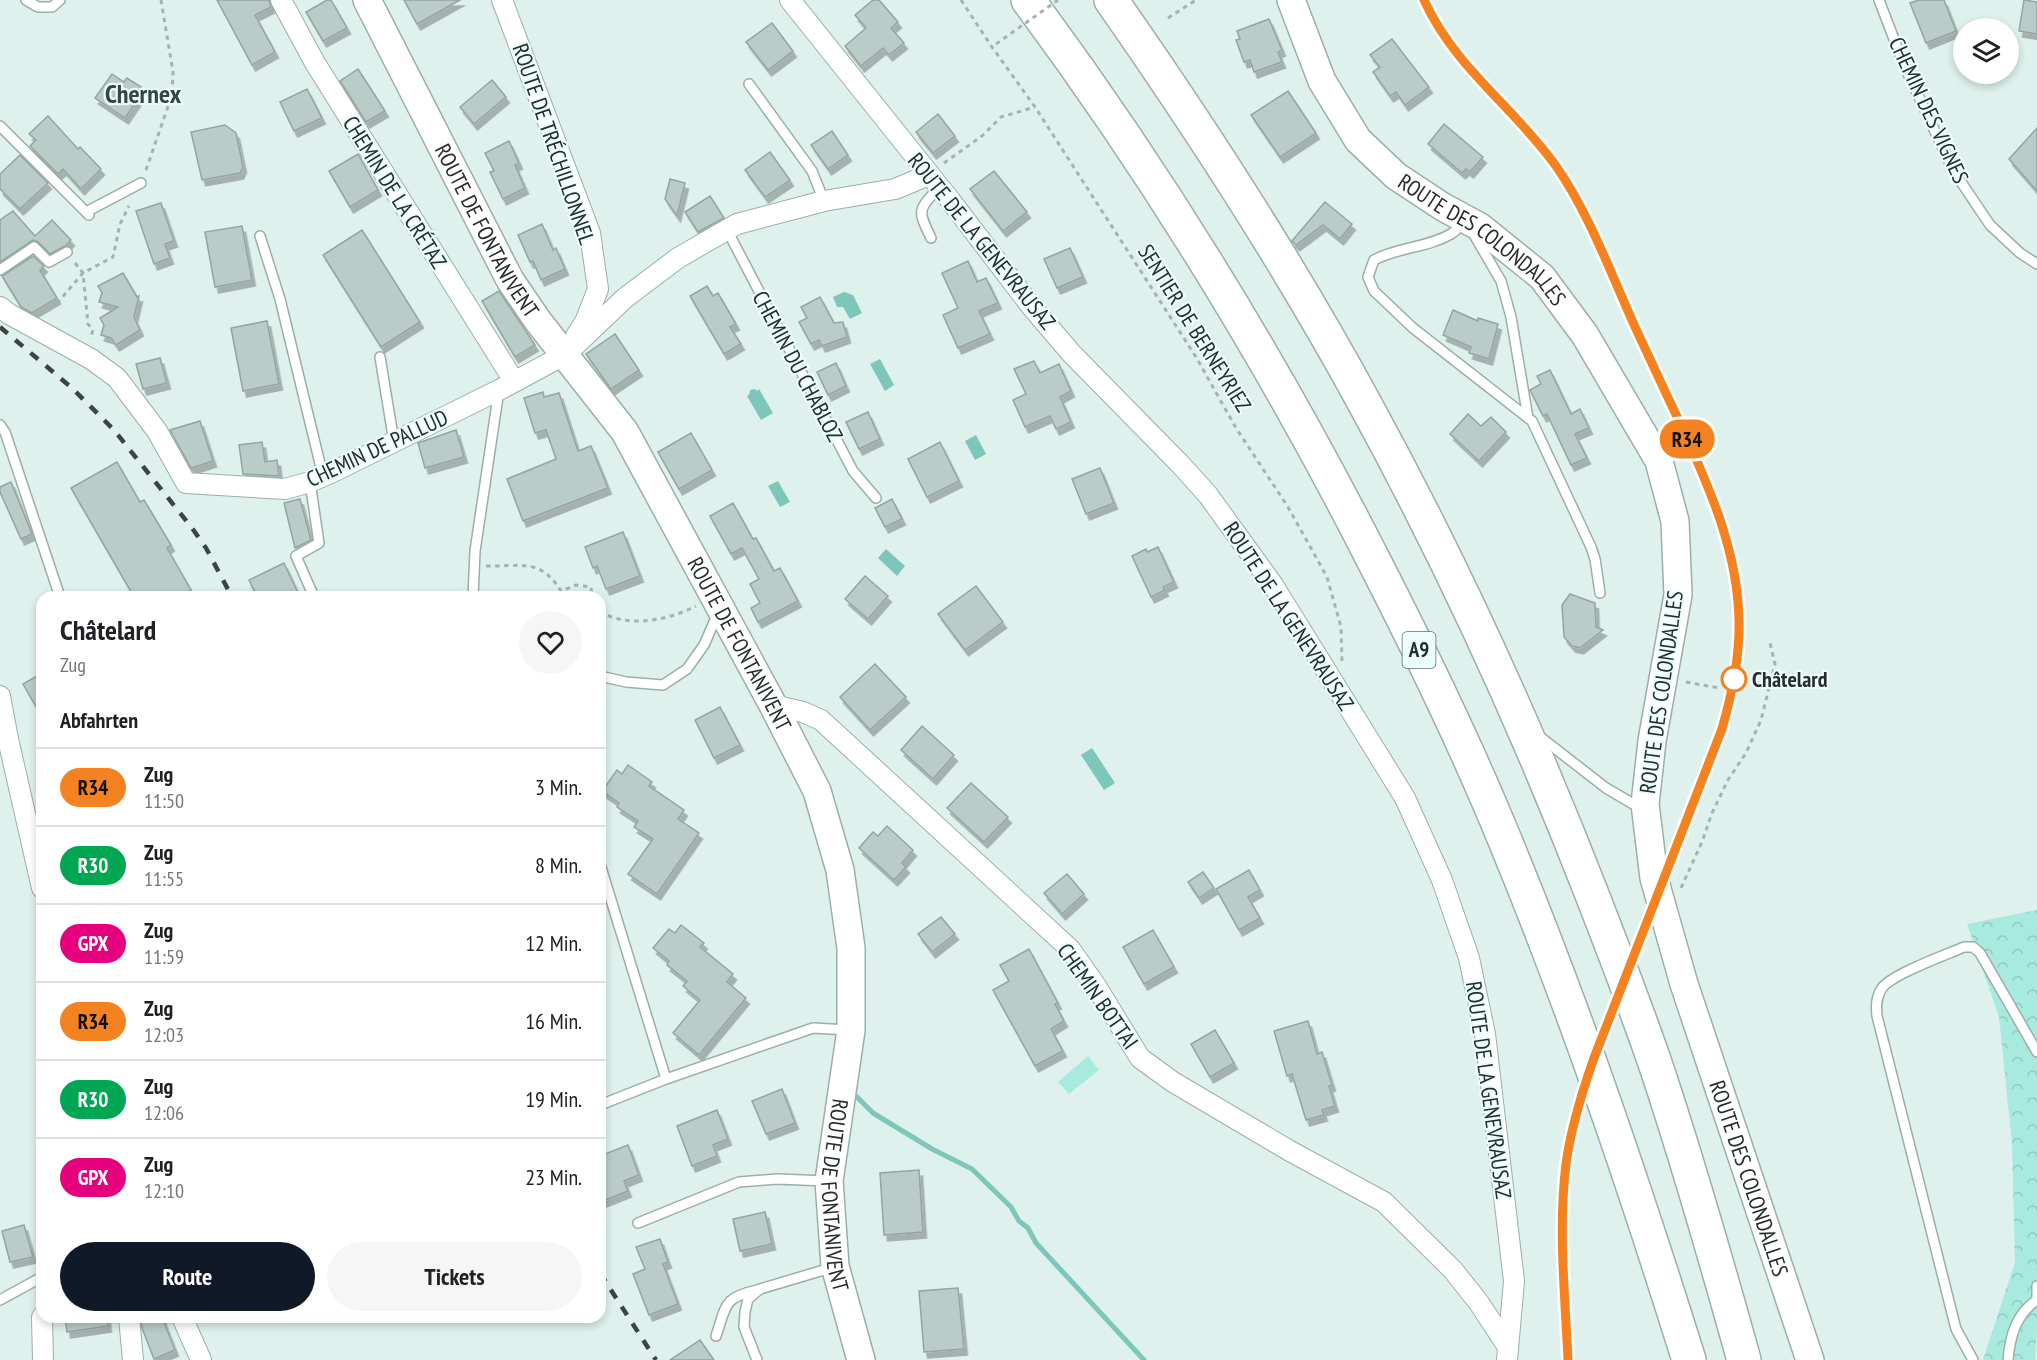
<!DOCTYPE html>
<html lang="de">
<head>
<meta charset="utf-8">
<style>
  :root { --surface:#fff; --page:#f6f6f6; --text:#202124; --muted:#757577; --line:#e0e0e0; --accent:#111827 }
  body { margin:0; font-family:"PT Sans Narrow",sans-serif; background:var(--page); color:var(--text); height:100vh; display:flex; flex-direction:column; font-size:22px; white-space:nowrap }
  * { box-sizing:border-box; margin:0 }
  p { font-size:20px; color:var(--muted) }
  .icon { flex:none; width:33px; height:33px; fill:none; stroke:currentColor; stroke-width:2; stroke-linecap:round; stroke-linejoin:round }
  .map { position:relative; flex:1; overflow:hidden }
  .side { position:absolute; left:36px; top:591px; width:570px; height:732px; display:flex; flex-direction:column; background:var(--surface); border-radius:18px; box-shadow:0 3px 9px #0003 }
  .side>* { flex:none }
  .badge { padding:0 12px; border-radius:20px; font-size:21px; line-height:39px }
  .buttons { position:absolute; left:1953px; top:18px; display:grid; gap:12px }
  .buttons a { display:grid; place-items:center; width:66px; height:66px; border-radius:50%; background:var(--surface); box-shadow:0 3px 9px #0003; font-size:30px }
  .map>.badge { position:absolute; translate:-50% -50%; box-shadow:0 0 0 3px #fff }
  h2 { padding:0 24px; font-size:22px; line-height:54px }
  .round { display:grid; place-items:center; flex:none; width:63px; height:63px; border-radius:32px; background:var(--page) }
  .headline { display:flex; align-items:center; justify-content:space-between; height:102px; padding:0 24px }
  h1 { font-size:28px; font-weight:800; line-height:45px }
  .button { display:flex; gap:12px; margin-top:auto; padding:12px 24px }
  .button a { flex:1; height:69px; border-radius:36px; background:var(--accent); color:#fff; font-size:24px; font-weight:800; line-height:69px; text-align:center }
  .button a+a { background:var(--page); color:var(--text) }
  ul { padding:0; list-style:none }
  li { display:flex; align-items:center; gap:18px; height:78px; padding:0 24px; border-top:2px solid var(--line) }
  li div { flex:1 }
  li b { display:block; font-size:22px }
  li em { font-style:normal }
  li .badge { min-width:66px; font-weight:700; text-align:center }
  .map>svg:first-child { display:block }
</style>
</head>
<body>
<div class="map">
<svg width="2037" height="1360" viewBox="0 0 2037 1360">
  <defs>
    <pattern id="forest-crowns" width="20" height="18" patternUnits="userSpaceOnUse" patternTransform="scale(1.5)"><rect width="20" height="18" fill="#a8eade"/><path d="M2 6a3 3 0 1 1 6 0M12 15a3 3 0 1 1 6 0" fill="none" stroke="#90c9bf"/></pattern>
    <filter id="shadow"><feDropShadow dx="3.5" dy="6" stdDeviation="0" flood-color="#0004"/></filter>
  </defs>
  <rect width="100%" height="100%" fill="#dff1ed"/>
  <polygon fill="url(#forest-crowns)" points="2037,910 2037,1329 2035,1360 1983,1360 2015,1262 2012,1144 1999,1017 1967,924"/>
  <polygon fill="#a8eade" points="1088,1056 1099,1070 1069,1094 1058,1082"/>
  <g fill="#7dc6ba">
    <polygon points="844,292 853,295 862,313 850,319 843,307 837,307 833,297"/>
    <polygon points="880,359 894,385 885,391 870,364"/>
    <polygon points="755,389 757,391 759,389 773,413 761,420 747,396 749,395 750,390"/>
    <polygon points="976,435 986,454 975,460 965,441"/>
    <polygon points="778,481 790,502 780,507 768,486"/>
    <polygon points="886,549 905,566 897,576 878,558"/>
    <polygon points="1092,748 1115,783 1104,790 1081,755"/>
  </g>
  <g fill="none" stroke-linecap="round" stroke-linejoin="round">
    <polyline stroke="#7dc6ba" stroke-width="5" points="857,1097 873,1113 932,1149 972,1169 1011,1207 1019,1221 1028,1228 1036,1243 1144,1360"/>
  </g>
  <g fill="#baccc8" stroke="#93a4a1" stroke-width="1.5" filter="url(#shadow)">
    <polygon points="217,0 269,0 271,7 255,15 275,52 252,65"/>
    <polygon points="327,0 331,0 347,28 323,41 306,12"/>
    <polygon points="404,0 460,0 417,24"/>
    <polygon points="873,0 879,0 898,22 891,28 904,43 889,55 883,48 861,66 845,46 866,28 855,15"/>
    <polygon points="1919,0 1944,0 1956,31 1926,43 1910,3"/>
    <polygon points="2024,0 2037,2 2037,34 2019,31"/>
    <polygon points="1269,19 1282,50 1278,52 1282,62 1254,72 1250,60 1244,62 1236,40 1240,39 1237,31"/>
    <polygon points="772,23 793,51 768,70 746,42"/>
    <polygon points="1392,39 1429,87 1405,105 1396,92 1390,96 1373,72 1380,67 1370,55"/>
    <polygon points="358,69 385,111 366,122 340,81"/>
    <polygon points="112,74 124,82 127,78 141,87 137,94 140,96 125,118 95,98"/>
    <polygon points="492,80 506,97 474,124 460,107"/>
    <polygon points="307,89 322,118 294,131 280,102"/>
    <polygon points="1288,91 1316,133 1280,157 1251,115"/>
    <polygon points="938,114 955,136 933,153 916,132"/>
    <polygon points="48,116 78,149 80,147 101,169 81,189 63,169 58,174 30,146 36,140 29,134"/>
    <polygon points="1444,124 1483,157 1470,172 1466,169 1462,173 1428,144"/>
    <polygon points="225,125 236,133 243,167 240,173 202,180 191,132"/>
    <polygon points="2037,128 2037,191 2009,159"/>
    <polygon points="832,131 848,155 828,169 811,145"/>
    <polygon points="509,141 519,163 515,165 525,188 503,199 490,172 494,171 485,153"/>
    <polygon points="770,152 790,180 765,197 745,170"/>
    <polygon points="358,154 378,190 350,207 329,171"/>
    <polygon points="20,155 48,183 20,209 0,189 0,174"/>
    <polygon points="994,171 1027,212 1003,231 970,189"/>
    <polygon points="670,179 685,183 677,216 665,199"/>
    <polygon points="710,196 724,218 698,232 685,212"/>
    <polygon points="1325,202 1352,224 1340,239 1323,225 1296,245 1292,241"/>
    <polygon points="161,203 174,241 165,244 170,258 154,264 136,211"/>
    <polygon points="13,211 35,236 52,220 71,240 65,246 50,254 38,242 33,240 0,262 0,220"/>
    <polygon points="542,224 553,250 556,248 565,269 541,280 533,261 530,262 518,235"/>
    <polygon points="242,226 252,280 215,287 205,232"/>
    <polygon points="362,230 420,322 381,347 323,255"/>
    <polygon points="1070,248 1083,277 1057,288 1044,259"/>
    <polygon points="33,256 44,266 40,270 57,298 32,313 21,307 2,276"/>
    <polygon points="968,261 977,282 986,278 998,303 979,311 990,334 958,348 943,315 958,308 942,273"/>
    <polygon points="123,273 137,297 139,296 134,317 140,330 116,345 111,338 101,335 104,325 100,318 118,307 99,302 102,293 98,286"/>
    <polygon points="707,286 713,296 718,293 736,324 730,327 741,344 724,354 690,296"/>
    <polygon points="499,291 535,345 515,357 482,301"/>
    <polygon points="820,297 834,323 843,322 847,337 822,346 819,340 811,344 799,322 807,318 801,307"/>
    <polygon points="1453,310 1478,321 1478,318 1498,324 1489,359 1469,353 1471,347 1443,335"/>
    <polygon points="267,321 279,384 243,391 231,328"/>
    <polygon points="615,334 639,370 611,389 586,354"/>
    <polygon points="160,358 167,383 143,389 136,364"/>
    <polygon points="1034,361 1040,373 1059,364 1071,391 1060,397 1071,422 1056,429 1050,416 1025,427 1013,400 1026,394 1014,369"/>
    <polygon points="836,363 846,386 828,395 817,372"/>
    <polygon points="1550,370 1571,414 1580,409 1589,428 1575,434 1587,458 1571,465 1547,414 1543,416 1530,390 1541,384 1537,376"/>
    <polygon points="543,392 544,397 559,393 578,451 591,446 608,488 523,521 507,479 556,459 546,430 535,433 524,398"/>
    <polygon points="868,412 880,439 859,449 846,422"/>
    <polygon points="1468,414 1481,426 1491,417 1506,432 1479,461 1450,434"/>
    <polygon points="200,421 213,461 191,468 170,430"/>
    <polygon points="456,430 464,457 425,468 418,443"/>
    <polygon points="691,433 712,470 679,489 658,452"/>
    <polygon points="262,442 265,462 277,460 279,476 243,474 239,445"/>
    <polygon points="940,442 959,481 927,497 908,459"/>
    <polygon points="117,462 140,502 144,500 171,545 167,548 191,590 178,597 134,597 71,488"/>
    <polygon points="1100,468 1114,503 1086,514 1072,479"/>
    <polygon points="11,482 32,534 21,539 0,492 0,487"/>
    <polygon points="300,499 311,540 295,548 284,503"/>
    <polygon points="892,499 902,519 885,527 875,508"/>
    <polygon points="733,503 753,539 756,538 774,571 780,568 798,601 758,622 751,608 760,603 750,584 759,579 742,548 731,554 710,516"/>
    <polygon points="623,532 640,576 606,589 597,566 593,568 585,547"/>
    <polygon points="1158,547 1174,582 1163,587 1165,590 1151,597 1132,556 1146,549 1147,552"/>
    <polygon points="284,563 300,597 257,597 249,580"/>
    <polygon points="865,576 888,596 868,619 845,599"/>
    <polygon points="976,586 1003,622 965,650 938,614"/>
    <polygon points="1570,594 1595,603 1596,627 1603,630 1580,648 1572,646 1564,637 1562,605"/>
    <polygon points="875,664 906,697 870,730 840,697"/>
    <polygon points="42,673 42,717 23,684"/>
    <polygon points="720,707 740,745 714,758 695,720"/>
    <polygon points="922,726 954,755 933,779 901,750"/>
    <polygon points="628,765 652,782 649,786 684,810 678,819 699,833 657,894 628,874 653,839 634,827 638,821 617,807 619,803 602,791 617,770 622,774"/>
    <polygon points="971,783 1008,817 984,842 947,808"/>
    <polygon points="887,826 913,850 902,863 906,867 894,880 859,848 873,832 878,836"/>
    <polygon points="1249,870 1260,890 1248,897 1260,918 1239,930 1216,889"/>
    <polygon points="1203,872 1214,888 1199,898 1188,882"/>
    <polygon points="1067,874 1084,894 1062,914 1044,893"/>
    <polygon points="941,917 955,934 932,952 918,934"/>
    <polygon points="681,925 704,943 700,947 733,974 727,982 746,998 699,1055 673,1033 700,1000 683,986 687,981 667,965 669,961 653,948 669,929 675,933"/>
    <polygon points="1153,930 1174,967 1144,984 1123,947"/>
    <polygon points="1029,949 1058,1003 1055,1004 1064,1021 1051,1029 1063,1051 1035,1066 993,990 1009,981 1000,965"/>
    <polygon points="1308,1021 1317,1054 1322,1052 1332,1085 1329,1086 1335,1106 1322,1110 1324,1115 1306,1120 1292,1074 1287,1076 1274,1031"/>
    <polygon points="1215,1030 1234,1063 1210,1077 1191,1044"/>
    <polygon points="782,1089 795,1123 766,1134 752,1101"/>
    <polygon points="717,1110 728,1139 713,1145 717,1156 692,1166 677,1126"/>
    <polygon points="628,1145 639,1175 624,1181 628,1191 603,1201 600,1192 600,1156"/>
    <polygon points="919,1170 923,1232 884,1235 880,1173"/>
    <polygon points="765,1212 772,1244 740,1251 733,1219"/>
    <polygon points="24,1225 33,1257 10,1262 2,1231"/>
    <polygon points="660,1239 668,1262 663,1264 678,1304 649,1315 633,1274 645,1269 636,1247"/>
    <polygon points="958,1288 964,1349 924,1352 919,1291"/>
    <polygon points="65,1317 107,1317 108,1326 67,1332"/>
    <polygon points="150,1317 162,1317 175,1350 154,1359 142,1328 141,1320"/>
    <polygon points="700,1340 714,1360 670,1360"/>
  </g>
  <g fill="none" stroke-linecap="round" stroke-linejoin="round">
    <g stroke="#9caeaa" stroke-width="12">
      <g id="lane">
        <polyline points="26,0 38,7 52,7 60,0"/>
        <polyline points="1879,0 1904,65 1953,170 1990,225 2020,253 2037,264"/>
        <polyline points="749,84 812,171 824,201"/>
        <polyline points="0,126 89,215"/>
        <polyline points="86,212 141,183"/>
        <path d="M 1465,221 C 1461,225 1456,231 1451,234 C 1427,248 1398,247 1374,260 L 1368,277 L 1374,291 L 1413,328 L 1532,421 L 1591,547 L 1595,559 L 1600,593"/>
        <polyline points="727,230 853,471 876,498"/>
        <polyline points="1473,233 1501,281 1511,317 1528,418"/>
        <polyline points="260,236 280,299 323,476"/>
        <path d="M 931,238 C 917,209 918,211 939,187"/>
        <polyline points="0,270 34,247 49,262 67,252"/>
        <polyline points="380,357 394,442"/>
        <polyline points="0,425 5,432 60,597"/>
        <polyline points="310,482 319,543 296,556 314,597"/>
        <polyline points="473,597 475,551 499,390"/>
        <polyline points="600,676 626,682 663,685 687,669 704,645 718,613"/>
        <polyline points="1539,736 1606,788 1640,808"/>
        <polyline points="600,864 666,1079"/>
        <polyline points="600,1105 666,1079 813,1028 848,1030"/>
        <polyline points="638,1223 739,1182 777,1179 827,1181"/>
        <polyline points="0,1300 42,1277"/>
        <polyline points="2037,1300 2037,1286"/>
        <path d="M 716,1336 C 727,1304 723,1298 757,1290"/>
        <polyline points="757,1360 744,1327 745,1312 748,1299 760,1289 834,1267"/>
        <path d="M 1973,1360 L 1956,1329 L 1877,1016 C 1876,1006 1876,997 1882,988 C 1892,974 1946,955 1964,947 L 1973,947 L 1980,953 L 2037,1052"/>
        <path d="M 2008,1360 C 2010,1336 2016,1314 2037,1300"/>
      </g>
    </g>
    <g stroke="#9caeaa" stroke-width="22">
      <g id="street">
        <polyline points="281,0 315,63 514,381"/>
        <polyline points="502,0 590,233 598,289 585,322 576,336"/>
        <polyline points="790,0 950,200 1031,306 1071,353 1181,465 1208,495 1273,585 1405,798 1442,880 1469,958 1485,1034 1514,1281 1507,1360"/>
        <polyline points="0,307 9,314 91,359 117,378 157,431 186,483 285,489 310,482 337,470 499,390 566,354 625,298 678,258 737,224 824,201 895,189 929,175"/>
        <polyline points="0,696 8,739 42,888"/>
        <polyline points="773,705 803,712 821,720 1070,949 1096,986 1140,1058 1173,1082 1290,1151 1384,1202 1453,1270 1479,1303 1508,1347"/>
        <polyline points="42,1317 43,1360"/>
        <polyline points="129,1317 133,1360"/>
        <polyline points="182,1317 201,1360"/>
      </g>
    </g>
    <g stroke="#9caeaa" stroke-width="30">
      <g id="secondary">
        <path id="s1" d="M 367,0 L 510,280 L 538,321 L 625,432 L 773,705 L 817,791 L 840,870 L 851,948 L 851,1030 L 829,1181 L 835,1266 L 861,1360"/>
        <path id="s2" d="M 1291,0 L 1322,81 L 1358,140 L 1396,176 L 1443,207 L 1480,227 L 1542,277 L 1585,335 L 1659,461 L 1675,521 L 1678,595 L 1652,741 L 1645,804 L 1654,878 L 1684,984 L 1810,1360"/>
      </g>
    </g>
    <g stroke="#9caeaa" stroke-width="36">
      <g id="highway">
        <path d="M 1028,0 C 1160,178 1276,368 1376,565 C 1418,647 1458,729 1494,814 C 1569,992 1631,1175 1689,1360"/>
        <path d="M 1111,0 C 1202,130 1289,264 1365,404 C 1451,561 1526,725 1591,892 C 1614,951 1637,1010 1657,1069 C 1689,1165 1717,1263 1744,1360"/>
      </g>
    </g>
    <g stroke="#a5b3b0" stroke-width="3" stroke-dasharray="4.5 4.5" stroke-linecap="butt">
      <polyline points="961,0 992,47 1035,107 1196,357 1236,428 1288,507 1327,577 1341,627 1342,661"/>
      <polyline points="1168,18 1196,0"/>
      <polyline points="944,163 982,136 1001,117 1035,107"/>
      <polyline points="146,170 172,95 173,72 161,0"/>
      <polyline points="75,263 83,273 88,324 93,330 90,339"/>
      <polyline points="41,312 59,301 83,273 113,257 120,224 129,206"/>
      <path d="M 486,566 C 520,567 540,557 561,591 L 576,585 L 591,587 L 592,597"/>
      <path d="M 600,611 C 627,629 669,620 696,606"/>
      <polyline points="1686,682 1719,688"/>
      <polyline points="1681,888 1702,842 1712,813 1728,780 1746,753 1761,720 1775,664 1769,639"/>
    </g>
    <use href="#lane" stroke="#fff" stroke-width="9"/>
    <use href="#street" stroke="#fff" stroke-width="20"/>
    <use href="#secondary" stroke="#fff" stroke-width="27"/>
    <use href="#highway" stroke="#fff" stroke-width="33"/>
    <g stroke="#3c4443" stroke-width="4.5" stroke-dasharray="10 10" stroke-linecap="butt">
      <path d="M 1424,0 C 1452,62 1502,97 1543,148 C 1556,165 1567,184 1578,203 C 1607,263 1634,324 1662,385 C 1719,508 1763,590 1722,728 L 1594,1058 L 1574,1123 L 1566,1162 L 1563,1213 L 1568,1360"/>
      <polyline points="0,327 72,388 114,430 192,528 206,548 232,597"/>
      <polyline points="600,1273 656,1360"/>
    </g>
    <polyline stroke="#a5b3b0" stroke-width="3" stroke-dasharray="4.5 4.5" stroke-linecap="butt" points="996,44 1058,0"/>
  </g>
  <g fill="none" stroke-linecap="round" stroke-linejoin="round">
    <g stroke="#fff" stroke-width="14">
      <path id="line" d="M 1424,0 C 1455,68 1514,107 1556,166 C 1590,215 1611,274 1636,329 C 1651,361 1666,394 1682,427 C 1710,489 1738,552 1739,621 C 1740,658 1732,694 1722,729 L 1594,1058 C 1582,1092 1571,1127 1566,1164 C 1558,1228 1565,1295 1568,1360"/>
    </g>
    <use href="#line" stroke="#f58220" stroke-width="9"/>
  </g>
  <circle fill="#fff" stroke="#f58220" stroke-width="3" cx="1734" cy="679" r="12"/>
  <g text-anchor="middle" stroke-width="4.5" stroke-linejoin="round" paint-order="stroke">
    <rect fill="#ecfefb" stroke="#616c6a" stroke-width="1.5" x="1402.5" y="632" width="33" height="36" rx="4.5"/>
    <g font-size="21" font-weight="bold" fill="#262d2c">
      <text x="1419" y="657">A9</text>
    </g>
    <g font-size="22" fill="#262d2c" stroke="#ecfefb">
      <text transform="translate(1929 110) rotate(65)" y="8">CHEMIN DES VIGNES</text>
      <text transform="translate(554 144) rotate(71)" y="8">ROUTE DE TRÉCHILLONNEL</text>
      <text transform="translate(395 192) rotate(58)" y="8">CHEMIN DE LA CRÉTAZ</text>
      <text dy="8" stroke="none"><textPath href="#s1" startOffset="260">ROUTE DE FONTANIVENT</textPath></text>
      <text transform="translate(982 241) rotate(51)" y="8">ROUTE DE LA GENEVRAUSAZ</text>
      <text dy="8" stroke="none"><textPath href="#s2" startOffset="316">ROUTE DES COLONDALLES</textPath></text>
      <text transform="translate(1195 328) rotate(58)" y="8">SENTIER DE BERNEYRIEZ</text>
      <text transform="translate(798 366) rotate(62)" y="8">CHEMIN DU CHABLOZ</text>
      <text transform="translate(377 448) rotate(-25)" y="8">CHEMIN DE PALLUD</text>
      <text transform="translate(1289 616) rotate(57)" y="8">ROUTE DE LA GENEVRAUSAZ</text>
      <text dy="8" stroke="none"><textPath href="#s1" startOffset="746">ROUTE DE FONTANIVENT</textPath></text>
      <text transform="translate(1661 692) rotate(-82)" y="8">ROUTE DES COLONDALLES</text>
      <text transform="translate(1098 996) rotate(55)" y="8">CHEMIN BOTTAI</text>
      <text transform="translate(1489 1090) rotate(82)" y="8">ROUTE DE LA GENEVRAUSAZ</text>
      <text dy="8" stroke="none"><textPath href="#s2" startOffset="1342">ROUTE DES COLONDALLES</textPath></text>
      <text dy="8" stroke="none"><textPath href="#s1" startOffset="1322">ROUTE DE FONTANIVENT</textPath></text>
    </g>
    <g font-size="22" font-weight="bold" fill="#262d2c" stroke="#ecfefb" text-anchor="start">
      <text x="1752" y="687">Châtelard</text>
    </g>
    <g font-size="26" font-weight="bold" fill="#374644" stroke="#ecfefb">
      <text x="143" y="103">Chernex</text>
    </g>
  </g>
</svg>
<div class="buttons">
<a><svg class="icon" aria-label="layers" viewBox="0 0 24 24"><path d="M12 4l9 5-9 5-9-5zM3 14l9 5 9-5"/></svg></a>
</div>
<b class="badge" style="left:1687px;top:439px;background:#f58220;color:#111">R34</b>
<section class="side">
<div class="headline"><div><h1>Châtelard</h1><p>Zug</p></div><a class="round"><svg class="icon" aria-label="heart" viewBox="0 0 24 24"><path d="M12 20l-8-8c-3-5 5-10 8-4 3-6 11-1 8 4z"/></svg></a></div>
<h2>Abfahrten</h2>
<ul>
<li><span class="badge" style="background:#f58220;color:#111">R34</span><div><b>Zug</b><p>11:50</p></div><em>3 Min.</em></li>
<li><span class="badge" style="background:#00a651;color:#fff">R30</span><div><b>Zug</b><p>11:55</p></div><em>8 Min.</em></li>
<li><span class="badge" style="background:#e6007e;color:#fff">GPX</span><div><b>Zug</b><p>11:59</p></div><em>12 Min.</em></li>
<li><span class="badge" style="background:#f58220;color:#111">R34</span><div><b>Zug</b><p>12:03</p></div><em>16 Min.</em></li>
<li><span class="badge" style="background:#00a651;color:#fff">R30</span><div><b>Zug</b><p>12:06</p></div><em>19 Min.</em></li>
<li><span class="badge" style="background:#e6007e;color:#fff">GPX</span><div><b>Zug</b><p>12:10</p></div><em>23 Min.</em></li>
</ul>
<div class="button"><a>Route</a><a>Tickets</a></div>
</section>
</div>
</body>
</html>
